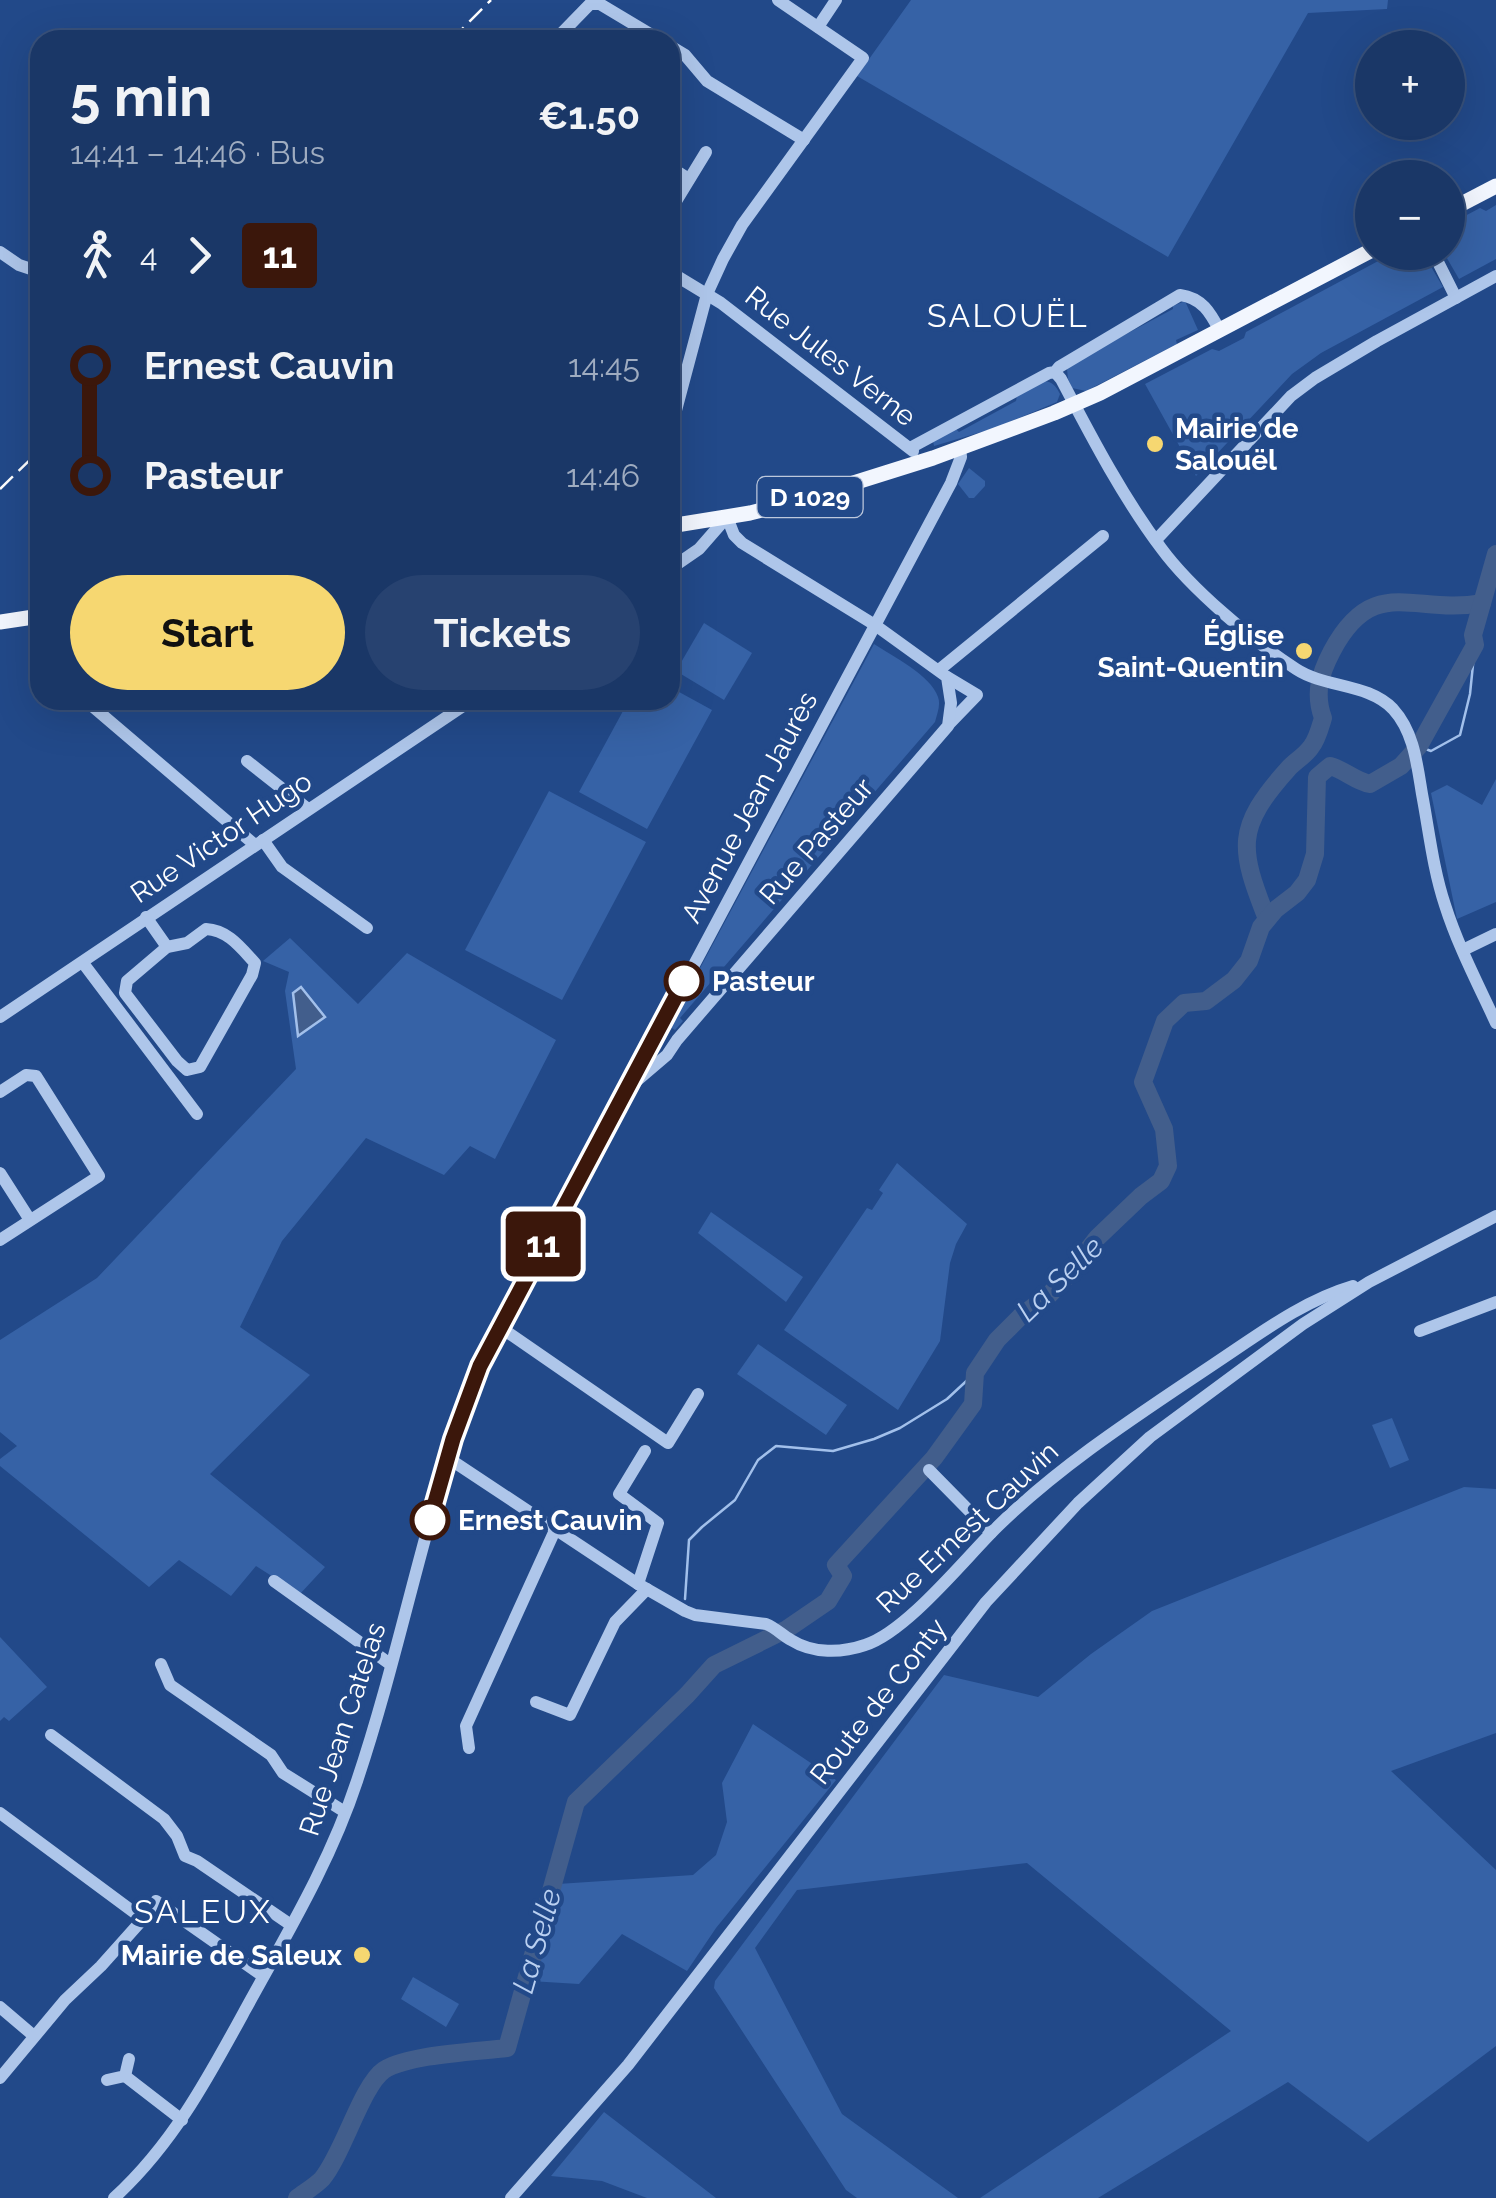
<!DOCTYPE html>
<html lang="en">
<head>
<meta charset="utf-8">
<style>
  :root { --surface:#1a3767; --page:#274270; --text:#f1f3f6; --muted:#9facc0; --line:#38517b; --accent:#f6d771 }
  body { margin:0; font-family:Raleway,sans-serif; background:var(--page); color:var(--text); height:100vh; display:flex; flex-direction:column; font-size:38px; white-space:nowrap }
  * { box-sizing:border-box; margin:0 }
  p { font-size:32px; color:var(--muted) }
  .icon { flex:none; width:55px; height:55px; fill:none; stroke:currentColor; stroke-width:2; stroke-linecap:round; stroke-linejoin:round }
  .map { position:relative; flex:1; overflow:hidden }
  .details { position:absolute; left:30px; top:30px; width:650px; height:680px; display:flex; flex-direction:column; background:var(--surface); border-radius:30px; box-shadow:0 10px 40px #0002,0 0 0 2px var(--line) }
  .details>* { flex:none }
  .badge { padding:0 20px; border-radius:8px; font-size:35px; line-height:65px }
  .fabs { position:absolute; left:1355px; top:30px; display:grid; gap:20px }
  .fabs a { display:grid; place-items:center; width:110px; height:110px; border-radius:50%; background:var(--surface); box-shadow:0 10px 40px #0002,0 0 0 2px var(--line); font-size:50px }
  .map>.badge { position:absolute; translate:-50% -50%; box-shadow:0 0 0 5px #fff }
  .legs { display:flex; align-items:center; gap:15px; height:110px; padding:0 40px; font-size:32px }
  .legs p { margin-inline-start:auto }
  .summary { display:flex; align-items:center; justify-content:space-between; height:170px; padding:0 40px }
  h1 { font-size:55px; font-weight:700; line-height:75px }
  .button { display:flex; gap:20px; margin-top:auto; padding:20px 40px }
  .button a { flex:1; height:115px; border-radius:60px; background:var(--accent); color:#111; font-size:40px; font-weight:700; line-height:115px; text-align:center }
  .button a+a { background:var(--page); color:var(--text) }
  ul { padding:0 40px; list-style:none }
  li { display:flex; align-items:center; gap:35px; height:110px; font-size:38px }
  li i { display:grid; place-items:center; width:15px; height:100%; margin:0 12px; background:currentColor }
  li i::after { content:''; width:25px; height:25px; margin:-12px; border:8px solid; border-radius:50%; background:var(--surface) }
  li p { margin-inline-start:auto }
  li:first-child i { background:linear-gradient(#0000 50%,currentColor 0) }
  li:last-child i { background:linear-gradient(currentColor 50%,#0000 0) }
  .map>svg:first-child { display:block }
</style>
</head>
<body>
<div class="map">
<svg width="1496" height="2198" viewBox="0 0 1496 2198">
  <rect width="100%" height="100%" fill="#224989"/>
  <g fill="#3662a6">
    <polygon points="911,0 1388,0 1387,9 1308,13 1168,257 857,76"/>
    <polygon points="1496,205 1496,259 1459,279 1444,253 1448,252 1448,225 1480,208 1486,211"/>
    <polygon points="1395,252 1423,253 1443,287 1321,353 1292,374 1196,476 1145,384 1212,349 1219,351 1244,338 1246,332"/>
    <polygon points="1185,301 1198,330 1176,340 1177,344 1086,391 1072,388 1068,379 1067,369 1074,362 1173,309 1173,306"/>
    <path d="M 1044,381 C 1053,382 1056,386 1060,394 L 1057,402 L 995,428 L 934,446 L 933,441 L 956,429 L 959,432 L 1016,401 L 1017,396 Z"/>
    <polygon points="969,468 985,481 985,486 974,498 969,498 958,484"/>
    <polygon points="704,623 752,653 724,700 676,671"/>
    <path d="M 874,644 C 892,656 931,675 938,697 C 941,705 937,714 935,722 L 680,1018 L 683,1021 L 675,1030 L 669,1026 Z"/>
    <polygon points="670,687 712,710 647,829 579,792 629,700 670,700"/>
    <polygon points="1496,779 1496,902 1457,919 1431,793 1447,785 1482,805"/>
    <polygon points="549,791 646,842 562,1000 465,950"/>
    <polygon points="290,938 358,1004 407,953 556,1040 495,1159 470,1146 444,1175 366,1138 282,1241 240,1327 310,1375 210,1474 325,1567 300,1594 256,1566 231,1596 179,1560 149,1587 0,1466 0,1459 17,1446 0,1432 0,1340 97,1278 296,1069 285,991 289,972 263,961"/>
    <polygon points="897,1163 967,1224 956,1244 950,1263 940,1341 898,1410 784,1330 867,1208 872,1210 883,1193 879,1190"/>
    <polygon points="711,1212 803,1277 786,1302 698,1233"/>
    <polygon points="758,1344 847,1405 826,1435 737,1374"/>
    <polygon points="1392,1418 1409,1460 1390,1468 1372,1425"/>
    <polygon points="1464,1487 1496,1489 1496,1733 1391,1771 1496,1870 1496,2046 1368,2142 1288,2082 1098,2198 980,2198 1231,2031 1027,1863 797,1890 755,1948 842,2114 958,2198 857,2198 846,2190 714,1988 715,1981 944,1675 1038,1697 1091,1654 1152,1611"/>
    <polygon points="0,1637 47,1687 9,1721 4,1717 0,1721"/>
    <polygon points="753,1724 836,1780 716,1928 687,1971 622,1934 579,1984 530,1981 558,1884 693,1875 716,1855 727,1822 722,1783"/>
    <polygon points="413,1977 459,2004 446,2027 401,1999"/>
    <polygon points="604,2112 716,2198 647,2198 602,2181 551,2176"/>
  </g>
  <polygon fill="#425e8c" stroke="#a2c0eb" stroke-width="2.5" points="301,987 325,1017 298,1036 293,993"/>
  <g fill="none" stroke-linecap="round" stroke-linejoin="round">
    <g stroke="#a2c0eb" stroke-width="2.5">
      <polyline points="1420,747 1431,751 1460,735 1470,694 1475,645"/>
      <polyline points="685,1599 689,1540 702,1527 735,1500 758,1460 776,1446 833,1451 874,1439 900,1428 947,1399 975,1373"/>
    </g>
    <g stroke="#425e8c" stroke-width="18">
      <path d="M 1267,919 C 1239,848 1235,828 1288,769 C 1295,761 1305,756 1311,747 C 1317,740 1320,728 1323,718 C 1314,693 1320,674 1332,651 C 1374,572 1415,616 1482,603"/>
      <path d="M 297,2198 C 305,2192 315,2186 322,2179 C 343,2154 362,2085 384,2070 C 411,2054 475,2052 507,2048 L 576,1802 L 687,1695 L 714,1665 L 787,1629 L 828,1601 L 843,1576 L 836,1565 L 934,1458 L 973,1404 L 975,1373 L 997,1340 L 1020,1317 L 1050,1294 L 1069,1274 L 1097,1238 L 1141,1196 L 1161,1181 L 1168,1166 L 1164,1129 L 1143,1082 L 1165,1021 L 1184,1003 L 1206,1001 L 1234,980 L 1249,961 L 1261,927 L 1275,910 L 1297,893 L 1307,880 L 1315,854 L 1317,777 L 1330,766 C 1345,770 1355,781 1370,784 L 1401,766 L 1419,746 L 1475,645 L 1473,635 L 1496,554"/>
    </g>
    <g stroke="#aec6ea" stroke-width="12">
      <polyline points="599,0 600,4 660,40"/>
      <polyline points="818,27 836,0"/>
      <polyline points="555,40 590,4 600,4"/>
      <polyline points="670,46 685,55 707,81 804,140"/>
      <polyline points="670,167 689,179"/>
      <polyline points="670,211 706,152"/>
      <polyline points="0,252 19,265 40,272"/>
      <polyline points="1433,252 1456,298"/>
      <polyline points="670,272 721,303 913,451"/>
      <path d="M 1055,372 L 1061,379 C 1091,436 1122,496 1161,548 C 1191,589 1253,641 1296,669 C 1325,688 1368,683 1393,709 C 1414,732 1417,764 1422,794 C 1429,831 1433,869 1445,905 C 1458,946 1478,984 1496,1023"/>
      <polyline points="670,433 707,294 723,259 742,225 863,58 778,0"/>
      <path d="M 910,448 L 1049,373 L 1055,372 L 1059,367 L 1180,295 C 1202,298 1210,312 1220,331"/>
      <polyline points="1156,540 1291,396 1315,378 1377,341 1496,276"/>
      <polyline points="939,670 1103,536"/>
      <polyline points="947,677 977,695 949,724"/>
      <polyline points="85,700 255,845"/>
      <polyline points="247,761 308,809"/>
      <polyline points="263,840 282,867 367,928"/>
      <polyline points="146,917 167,947"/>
      <path d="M 206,929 C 228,930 241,948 255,963 L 252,975 L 200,1067 L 187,1070 L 177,1061 L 125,993 L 127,981 L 167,947 L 187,943 Z"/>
      <polyline points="1463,950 1496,934"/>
      <polyline points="83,963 197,1114"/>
      <polyline points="0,1017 472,700"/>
      <polyline points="633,1084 667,1055 677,1040 948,726 951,703 947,677 875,625 742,543 734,535 727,517 699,549 670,569"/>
      <polyline points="0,1092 26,1075 36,1076 99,1176 0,1240"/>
      <polyline points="0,1173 30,1220"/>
      <polyline points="500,1327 668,1443 698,1394"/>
      <polyline points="1420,1331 1496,1302"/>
      <path d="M 448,1458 L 638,1584 L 685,1611 L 695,1615 L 766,1624 C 776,1628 782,1635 791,1640 C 813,1654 842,1653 865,1645 C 906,1632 963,1561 995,1529 C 1060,1465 1138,1415 1214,1364 C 1258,1335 1302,1301 1353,1286"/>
      <polyline points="929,1470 991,1533"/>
      <polyline points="274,1581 390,1664"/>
      <polyline points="638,1584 658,1523 619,1494 645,1451"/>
      <polyline points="161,1664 170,1685 271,1755 283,1773 345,1812"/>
      <polyline points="536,1702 570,1715 615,1622 647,1589"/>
      <polyline points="51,1735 164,1819 177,1836 185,1856 197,1861 291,1925"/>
      <polyline points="469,1748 466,1726 556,1528"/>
      <polyline points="0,1813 143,1919 156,1901 263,1976"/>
      <polyline points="0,2007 34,2036"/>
      <polyline points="125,2076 182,2120"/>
      <polyline points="0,2078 65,2000 101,1966 143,1919"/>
      <polyline points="107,2080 125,2076 129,2059"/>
      <path d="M 114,2198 C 172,2145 207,2080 244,2012 C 285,1937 330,1863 357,1781 C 403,1644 427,1501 480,1366 L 951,483 L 961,457 L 960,448"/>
      <polyline points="511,2198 628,2065 986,1602 1078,1503 1150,1437 1303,1324 1369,1282 1496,1216"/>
    </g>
    <g stroke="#f2f6fe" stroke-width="15">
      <polyline points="1448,211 1496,186"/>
      <polyline points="670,526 750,513 790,503 933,458 1054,413 1100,393 1372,250"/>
      <polyline points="0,622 40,616"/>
    </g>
    <g stroke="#fff" stroke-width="2.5" stroke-dasharray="18 8" stroke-linecap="butt">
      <polyline points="451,40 491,0"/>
      <polyline points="0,489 40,450"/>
    </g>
  </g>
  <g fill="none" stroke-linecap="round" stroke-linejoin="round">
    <g stroke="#fff" stroke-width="22">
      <polyline id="line-1" points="430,1520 453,1439 480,1366 684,981"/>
    </g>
    <use href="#line-1" stroke="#3b170b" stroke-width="15"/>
  </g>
  <g fill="#f6d771" stroke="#224989" stroke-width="4">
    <circle cx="1155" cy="444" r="10"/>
    <circle cx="1304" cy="651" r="10"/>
    <circle cx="362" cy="1955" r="10"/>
  </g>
  <g fill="#fff" stroke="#3b170b" stroke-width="5">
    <circle cx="684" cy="981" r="18"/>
    <circle cx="430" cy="1520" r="18"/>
  </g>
  <g text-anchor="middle" stroke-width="9" stroke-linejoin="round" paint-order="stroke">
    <rect fill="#224989" stroke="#bdc8dc" stroke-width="2.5" x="757.5" y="477" width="105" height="40" rx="8"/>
    <g font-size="25" font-weight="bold" fill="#fff">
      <text x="810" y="506">D 1029</text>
    </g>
    <g font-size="28" fill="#fff" stroke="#224989">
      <text transform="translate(831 356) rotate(38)" y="10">Rue Jules Verne</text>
      <text transform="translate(749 807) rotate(-62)" y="10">Avenue Jean Jaurès</text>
      <text transform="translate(221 837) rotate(-34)" y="10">Rue Victor Hugo</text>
      <text transform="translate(816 841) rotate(-49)" y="10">Rue Pasteur</text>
      <text transform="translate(967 1527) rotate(-43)" y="10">Rue Ernest Cauvin</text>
      <text transform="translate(878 1701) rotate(-52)" y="10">Route de Conty</text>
      <text transform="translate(342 1729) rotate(-72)" y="10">Rue Jean Catelas</text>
    </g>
    <g font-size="28" font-weight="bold" fill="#fff" stroke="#224989" text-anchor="end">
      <text x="1175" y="438" text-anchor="start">Mairie de<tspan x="1175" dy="32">Salouël</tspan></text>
      <text x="1284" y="645">Église<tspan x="1284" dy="32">Saint-Quentin</tspan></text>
      <text x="342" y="1965">Mairie de Saleux</text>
    </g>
    <g font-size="28" font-weight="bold" fill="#fff" stroke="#224989" text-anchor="start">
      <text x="712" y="991">Pasteur</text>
      <text x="458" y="1530">Ernest Cauvin</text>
    </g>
    <g font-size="30" font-style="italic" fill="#bad0f1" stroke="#224989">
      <text transform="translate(1060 1279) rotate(-44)" y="10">La Selle</text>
      <text transform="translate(537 1941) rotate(-74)" y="10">La Selle</text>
    </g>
    <g font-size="32" letter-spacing="2.5" fill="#fff" stroke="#224989">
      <text x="1008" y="327">SALOUËL</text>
      <text x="203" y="1923">SALEUX</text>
    </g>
  </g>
</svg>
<div class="fabs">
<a>+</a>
<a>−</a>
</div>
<b class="badge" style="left:543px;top:1244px;background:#3b170b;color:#fff">11</b>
<section class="details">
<div class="summary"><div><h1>5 min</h1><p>14:41 – 14:46 · Bus</p></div><b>€1.50</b></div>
<div class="legs"><svg class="icon" aria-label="walk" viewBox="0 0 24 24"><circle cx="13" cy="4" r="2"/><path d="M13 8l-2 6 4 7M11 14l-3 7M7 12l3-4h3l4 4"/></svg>4<svg class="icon" aria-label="forward" viewBox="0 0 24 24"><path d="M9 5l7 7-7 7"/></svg><b class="badge" style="background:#3b170b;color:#fff">11</b></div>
<ul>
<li><i style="color:#3b170b"></i><b>Ernest Cauvin</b><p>14:45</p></li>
<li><i style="color:#3b170b"></i><b>Pasteur</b><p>14:46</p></li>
</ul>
<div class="button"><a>Start</a><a>Tickets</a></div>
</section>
</div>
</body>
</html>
